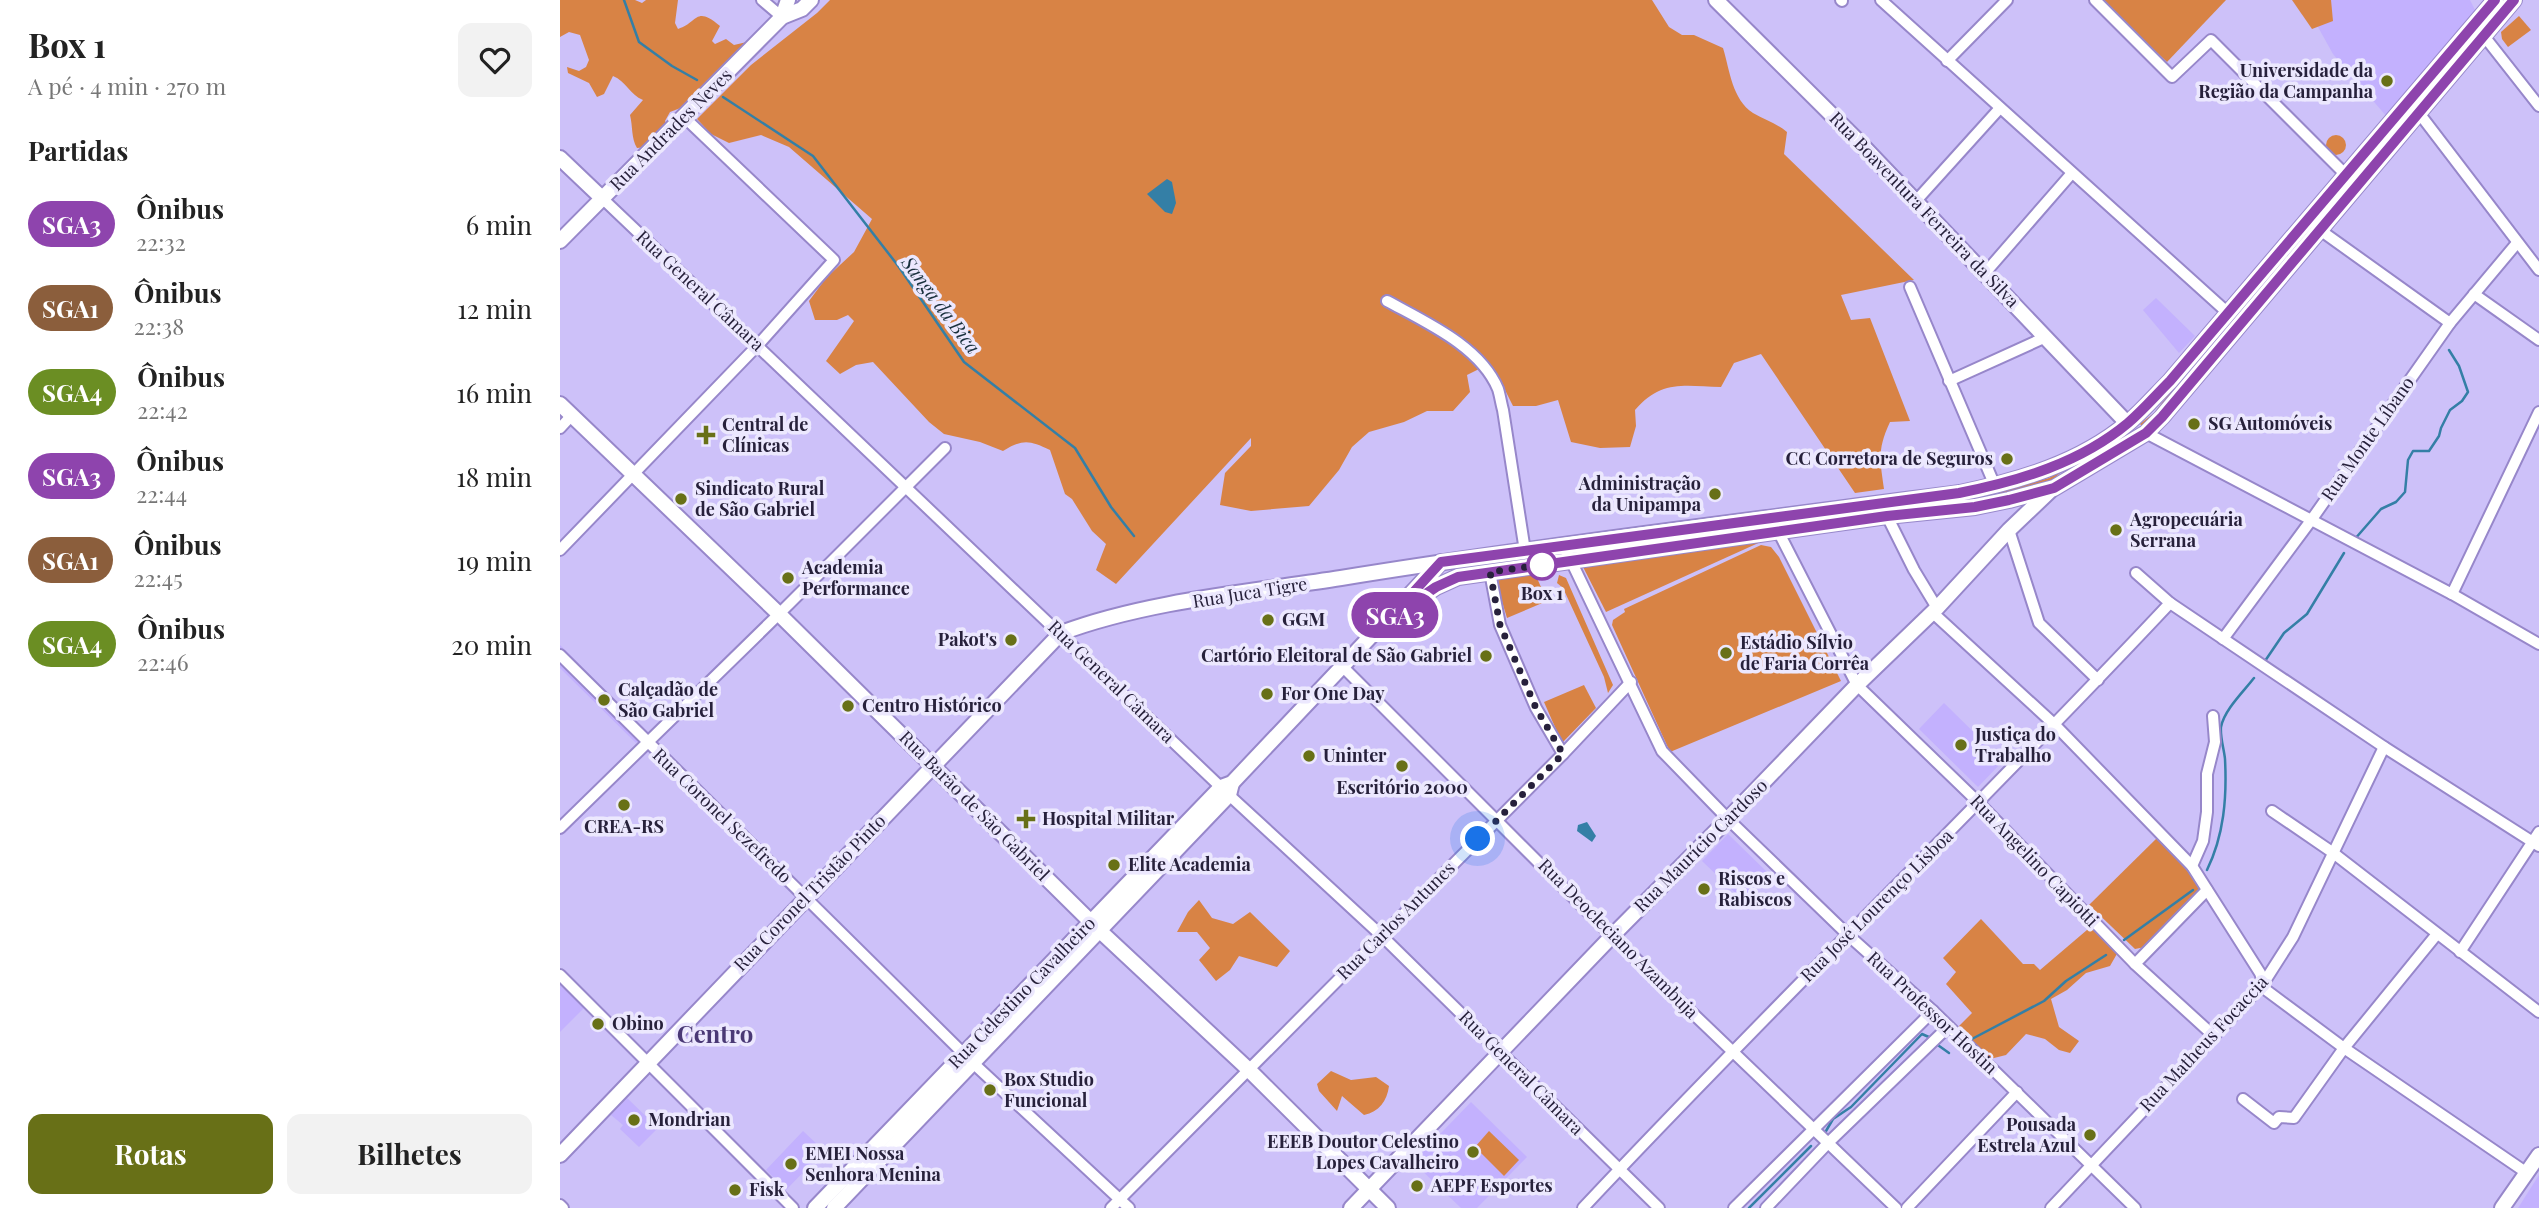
<!DOCTYPE html>
<html lang="pt">
<head>
<meta charset="utf-8">
<style>
  :root { --surface:#fff; --page:#f2f2f2; --text:#222; --muted:#767676; --accent:#687017 }
  body { margin:0; font-family:"Playfair Display",serif; background:var(--page); color:var(--text); height:100vh; display:flex; flex-direction:column; font-size:26px; white-space:nowrap }
  * { box-sizing:border-box; margin:0 }
  p { font-size:23px; color:var(--muted) }
  .icon { flex:none; width:38px; height:38px; fill:none; stroke:currentColor; stroke-width:2; stroke-linecap:round; stroke-linejoin:round }
  .map { position:relative; flex:1; overflow:hidden }
  .panel { display:flex; flex-direction:column; background:var(--surface); width:560px }
  .panel>* { flex:none }
  .badge { padding:0 14px; border-radius:23px; font-size:24px; line-height:46px }
  .you { position:absolute; width:35px; height:35px; margin:-18px; border:5px solid #fff; border-radius:50%; background:#1a73e8; box-shadow:0 0 0 10px #1a73e833 }
  .map>.badge { position:absolute; translate:-50% -50%; box-shadow:0 0 0 4px #fff }
  h2 { padding:0 28px; font-size:26px; line-height:63px }
  .round { display:grid; place-items:center; flex:none; width:74px; height:74px; border-radius:14px; background:var(--page) }
  .headline { display:flex; align-items:center; justify-content:space-between; height:119px; padding:0 28px }
  h1 { font-size:33px; font-weight:700; line-height:52px }
  .button { display:flex; gap:14px; margin-top:auto; padding:14px 28px }
  .button a { flex:1; height:80px; border-radius:14px; background:var(--accent); color:#fff; font-size:28px; font-weight:700; line-height:80px; text-align:center }
  .button a+a { background:var(--page); color:var(--text) }
  ul { padding:0; list-style:none }
  li { display:flex; align-items:center; gap:21px; height:84px; padding:0 28px }
  li div { flex:1 }
  li b { display:block; font-size:26px }
  li em { font-style:normal }
  li .badge { min-width:77px; font-weight:700; text-align:center }
  main { display:flex; flex:1; min-height:0 }
  .map>svg:first-child { display:block }
</style>
</head>
<body>
<main>
<section class="panel">
<div class="headline"><div><h1>Box 1</h1><p>A pé · 4 min · 270 m</p></div><a class="round"><svg class="icon" aria-label="heart" viewBox="0 0 24 24"><path d="M12 20l-8-8c-3-5 5-10 8-4 3-6 11-1 8 4z"/></svg></a></div>
<h2>Partidas</h2>
<ul>
<li><span class="badge" style="background:#8e44ad;color:#fff">SGA3</span><div><b>Ônibus</b><p>22:32</p></div><em>6 min</em></li>
<li><span class="badge" style="background:#8b5e3c;color:#fff">SGA1</span><div><b>Ônibus</b><p>22:38</p></div><em>12 min</em></li>
<li><span class="badge" style="background:#6b8e23;color:#fff">SGA4</span><div><b>Ônibus</b><p>22:42</p></div><em>16 min</em></li>
<li><span class="badge" style="background:#8e44ad;color:#fff">SGA3</span><div><b>Ônibus</b><p>22:44</p></div><em>18 min</em></li>
<li><span class="badge" style="background:#8b5e3c;color:#fff">SGA1</span><div><b>Ônibus</b><p>22:45</p></div><em>19 min</em></li>
<li><span class="badge" style="background:#6b8e23;color:#fff">SGA4</span><div><b>Ônibus</b><p>22:46</p></div><em>20 min</em></li>
</ul>
<div class="button"><a>Rotas</a><a>Bilhetes</a></div>
</section>
<div class="map">
<svg width="1979" height="1208" viewBox="0 0 1979 1208">
  <rect width="100%" height="100%" fill="#cdc1f9"/>
  <g fill="#c3b1fe">
    <polygon points="1743,0 1910,0 1916,12 1827,117 1773,54"/>
    <polygon points="1596,298 1635,336 1619,353 1583,310"/>
    <polygon points="0,645 88,732 76,743 0,668"/>
    <polygon points="1384,703 1443,761 1418,787 1359,729"/>
    <polygon points="1168,834 1209,874 1184,901 1142,861"/>
    <polygon points="0,985 24,1008 0,1032"/>
    <polygon points="67,1098 98,1128 79,1147 60,1129 63,1125 51,1115"/>
    <polygon points="911,1102 967,1157 917,1208 901,1208 853,1162"/>
    <polygon points="243,1131 260,1147 253,1155 256,1159 226,1190 206,1170"/>
    <polygon points="1979,1175 1979,1208 1958,1208"/>
  </g>
  <g fill="#d88345">
    <path d="M 0,0 L 75,0 L 82,3 L 86,0 L 118,0 L 115,23 L 118,29 C 138,23 135,5 160,26 L 152,41 L 155,44 L 166,39 L 174,45 L 191,41 L 131,104 L 110,112 L 105,121 L 107,125 C 100,135 91,137 86,147 L 77,148 C 71,138 73,127 70,115 L 83,100 C 70,95 66,81 53,76 L 44,94 L 37,97 L 29,83 L 8,73 L 7,67 L 19,71 L 26,67 L 29,60 L 20,35 L 9,32 L 0,37 Z"/>
    <path d="M 270,0 L 1092,0 L 1109,27 L 1122,35 L 1134,35 L 1163,48 C 1170,71 1172,99 1193,113 C 1205,120 1216,123 1227,132 L 1224,154 L 1354,280 L 1281,295 L 1291,320 L 1310,318 L 1350,421 L 1330,422 C 1317,450 1320,460 1324,489 L 1295,493 L 1201,354 L 1174,363 L 1161,387 C 1125,386 1101,379 1075,410 L 1076,426 L 1070,447 L 1040,448 L 1011,442 L 998,400 L 976,406 L 953,406 L 945,390 L 927,365 L 907,375 L 910,392 L 893,411 L 867,411 L 844,422 L 809,432 L 792,447 L 779,470 L 749,506 L 691,511 L 660,505 L 665,473 L 691,446 L 691,438 L 556,584 L 536,570 L 546,544 L 532,531 L 512,499 L 505,494 L 490,450 C 469,440 463,439 443,451 L 420,442 L 384,434 L 369,422 L 313,362 L 296,365 L 280,374 L 266,361 L 294,321 L 288,315 L 277,320 L 255,320 L 249,301 L 266,278 L 294,252 L 312,219 L 229,147 L 201,135 L 169,143 L 151,134 L 137,119 L 191,65 L 257,13 Z"/>
    <polygon points="1540,0 1666,0 1607,62"/>
    <polygon points="1732,0 1771,0 1773,21 1752,29"/>
    <polygon points="1943,0 1947,0 1638,362 1596,415 1582,426 1580,424 1594,413 1635,361 1703,284"/>
    <polygon points="1959,16 1971,30 1948,47 1942,39 1941,32"/>
    <circle cx="1776" cy="145" r="10"/>
    <polygon points="1506,468 1491,481 1441,495 1440,492 1489,478"/>
    <polygon points="1431,494 1431,497 1401,503 1025,553 1024,550"/>
    <polygon points="1205,540 1046,612 1022,565"/>
    <polygon points="1201,545 1211,547 1219,557 1281,681 1110,752 1052,625 1053,620 1065,612 1064,609"/>
    <polygon points="974,571 987,601 947,618 934,575"/>
    <polygon points="999,575 1006,578 1053,685 1048,693 1044,677 1003,588 997,583"/>
    <polygon points="1024,685 1036,708 1002,743 984,702"/>
    <polygon points="1598,837 1643,886 1585,947 1575,949 1529,905"/>
    <polygon points="639,900 652,918 673,924 690,912 730,951 717,967 679,956 670,970 656,981 639,960 650,948 637,932 617,932 628,912"/>
    <polygon points="1421,919 1463,964 1474,964 1480,970 1534,924 1558,952 1550,966 1526,973 1507,990 1491,999 1499,1027 1519,1041 1510,1053 1499,1050 1485,1039 1466,1034 1446,1055 1430,1059 1397,1028 1412,1013 1386,984 1396,972 1383,958"/>
    <path d="M 771,1071 L 791,1080 L 816,1077 L 829,1086 C 827,1101 819,1112 804,1115 L 782,1096 L 777,1111 L 759,1091 L 757,1084 Z"/>
    <polygon points="929,1131 959,1160 944,1176 915,1147"/>
  </g>
  <g fill="#347fa6">
    <polygon points="607,179 612,182 616,203 612,214 605,212 587,194"/>
    <polygon points="1027,822 1036,836 1032,842 1017,831 1018,825"/>
  </g>
  <g fill="none" stroke-linecap="round" stroke-linejoin="round">
    <g stroke="#347fa6" stroke-width="2.5">
      <polyline points="64,0 79,42 112,66 137,80"/>
      <polyline points="163,97 253,156 339,267 404,362 515,448 551,507 574,536"/>
      <polyline points="1794,540 1821,509 1836,502 1845,492 1848,460 1853,451 1869,451 1879,436 1881,428 1890,410 1902,401 1908,392 1899,366 1889,350"/>
      <polyline points="1705,661 1724,633 1747,614 1784,553"/>
      <path d="M 1647,870 C 1664,835 1667,798 1665,759 C 1664,749 1660,737 1661,727 C 1664,710 1684,691 1694,678"/>
      <polyline points="1564,940 1633,890"/>
      <polyline points="1410,1040 1484,1001 1506,981 1546,955"/>
      <polyline points="1375,1043 1389,1053"/>
      <polyline points="1266,1131 1273,1119 1291,1107 1362,1034 1371,1038"/>
      <polyline points="1189,1208 1251,1146"/>
    </g>
    <g stroke="#9787ca" stroke-width="14">
      <g id="street">
        <polyline points="202,0 222,17"/>
        <polyline points="1281,0 1282,1"/>
        <polyline points="1321,0 1668,313"/>
        <polyline points="1535,0 1612,77 1651,40 1786,175"/>
        <polyline points="1924,36 1979,106"/>
        <polyline points="1387,61 1447,0"/>
        <polyline points="1859,113 1979,270"/>
        <polyline points="43,199 669,795 822,936 1099,1208"/>
        <polyline points="1355,202 1440,108"/>
        <polyline points="1760,230 1890,323"/>
        <polyline points="1425,273 1512,173"/>
        <polyline points="1350,287 1435,486"/>
        <polyline points="1914,294 1979,340"/>
        <path d="M 827,301 C 865,322 920,346 938,389 C 940,395 941,403 943,410 L 965,551"/>
        <polyline points="1389,381 1486,337"/>
        <polyline points="0,428 12,415"/>
        <polyline points="1586,433 1892,594 1979,644"/>
        <polyline points="1327,516 1354,570 1377,608"/>
        <polyline points="1449,530 1479,623 1538,680"/>
        <polyline points="1218,531 1297,685 1419,803 1575,964 1654,1036"/>
        <polyline points="1004,546 1102,751 1168,819 1288,935 1373,1011 1575,1208"/>
        <polyline points="0,550 198,345 274,260 124,117"/>
        <polyline points="930,572 940,625 976,708 1003,754"/>
        <polyline points="1576,573 1610,603 1824,747 1979,846"/>
        <polyline points="1892,594 1979,412"/>
        <polyline points="1372,612 1495,725 1632,866 1700,973 1706,990 1784,1048 1967,1173"/>
        <polyline points="1663,639 1752,519 1890,323 1957,243"/>
        <polyline points="0,655 413,1063 569,1208"/>
        <polyline points="783,667 1052,936 1336,1208"/>
        <polyline points="1712,811 1772,852 1979,1012"/>
        <polyline points="0,828 219,614 385,448"/>
        <polyline points="1632,866 1643,841 1647,812 1647,774 1655,742 1653,716"/>
        <polyline points="1900,952 1979,832"/>
        <polyline points="1575,964 1647,890"/>
        <polyline points="0,975 233,1208"/>
        <polyline points="1683,1099 1714,1123 1719,1117 1734,1118 1784,1048 1877,934"/>
        <polyline points="0,1205 3,1208"/>
        <polyline points="551,1208 1003,754 1071,682"/>
        <path d="M 1023,1208 C 1215,1003 1418,808 1610,603"/>
        <polyline points="1174,1208 1373,1011"/>
        <polyline points="1206,1208 1269,1142 1388,1027"/>
        <polyline points="1347,1208 1457,1092"/>
        <polyline points="1491,1208 1703,984 1733,937 1824,747"/>
      </g>
    </g>
    <g stroke="#9787ca" stroke-width="18">
      <g id="secondary">
        <polyline points="1156,0 1301,144 1567,423"/>
        <polyline points="222,17 228,0"/>
        <polyline points="0,158 43,199"/>
        <polyline points="0,241 222,17 242,9 251,0"/>
        <polyline points="0,404 219,614 540,931 688,1069 828,1208"/>
        <polyline points="829,619 876,587 898,577 1327,516 1415,507 1449,500 1494,488 1586,433 1602,417 1954,0"/>
        <path d="M 0,1155 L 501,633 C 586,601 691,592 781,578 C 986,545 1193,520 1400,493 C 1459,481 1520,463 1568,423 C 1583,410 1596,395 1610,381 L 1935,0"/>
        <polyline points="255,1208 661,787 672,783 881,562"/>
        <polyline points="274,1208 669,795 672,783"/>
        <polyline points="791,1208 1052,936 1168,819 1297,685 1377,608 1449,530 1491,490"/>
        <polyline points="1942,1208 1979,1155"/>
      </g>
    </g>
    <use href="#street" stroke="#fff" stroke-width="10"/>
    <use href="#secondary" stroke="#fff" stroke-width="14"/>
  </g>
  <g fill="none" stroke-linecap="round" stroke-linejoin="round">
    <g stroke="#fff" stroke-width="16">
      <path id="line" d="M 1935,0 L 1610,381 C 1596,395 1583,410 1568,423 C 1520,463 1459,481 1399,493 L 881,562 L 829,619 L 876,587 L 898,577 L 1327,516 L 1415,507 L 1449,500 L 1494,488 L 1586,433 L 1602,417 L 1954,0"/>
    </g>
    <use href="#line" stroke="#8e44ad" stroke-width="10"/>
    <polyline stroke="#27213b" stroke-width="7" stroke-dasharray="0 12.6" points="918,839 1003,754 976,708 940,625 930,572 982,565"/>
  </g>
  <g fill="#687017" stroke="#ece8fe" stroke-width="2.5">
    <circle cx="1827" cy="81" r="7"/>
    <circle cx="1634" cy="424" r="7"/>
    <path d="M142.5 424.5h7v7h7v7h-7v7h-7v-7h-7v-7h7z"/>
    <circle cx="1447" cy="459" r="7"/>
    <circle cx="1155" cy="494" r="7"/>
    <circle cx="121" cy="499" r="7"/>
    <circle cx="1556" cy="530" r="7"/>
    <circle cx="228" cy="578" r="7"/>
    <circle cx="708" cy="620" r="7"/>
    <circle cx="451" cy="640" r="7"/>
    <circle cx="1166" cy="653" r="7"/>
    <circle cx="926" cy="656" r="7"/>
    <circle cx="707" cy="694" r="7"/>
    <circle cx="44" cy="700" r="7"/>
    <circle cx="288" cy="706" r="7"/>
    <circle cx="1401" cy="745" r="7"/>
    <circle cx="749" cy="756" r="7"/>
    <circle cx="842" cy="766" r="7"/>
    <circle cx="64" cy="805" r="7"/>
    <path d="M462.5 808.5h7v7h7v7h-7v7h-7v-7h-7v-7h7z"/>
    <circle cx="554" cy="865" r="7"/>
    <circle cx="1144" cy="889" r="7"/>
    <circle cx="38" cy="1024" r="7"/>
    <circle cx="430" cy="1090" r="7"/>
    <circle cx="74" cy="1120" r="7"/>
    <circle cx="1530" cy="1135" r="7"/>
    <circle cx="913" cy="1152" r="7"/>
    <circle cx="231" cy="1164" r="7"/>
    <circle cx="857" cy="1186" r="7"/>
    <circle cx="175" cy="1190" r="7"/>
  </g>
  <circle fill="#fff" stroke="#8e44ad" stroke-width="3.5" cx="982" cy="565" r="14"/>
  <g text-anchor="middle" stroke-width="7" stroke-linejoin="round" paint-order="stroke">
    <g font-size="18" font-weight="bold" fill="#27213b" stroke="#ece8fe" text-anchor="start">
      <text x="1813" y="77" text-anchor="end">Universidade da<tspan x="1813" dy="21">Região da Campanha</tspan></text>
      <text x="1648" y="430">SG Automóveis</text>
      <text x="162" y="431">Central de<tspan x="162" dy="21">Clínicas</tspan></text>
      <text x="1433" y="465" text-anchor="end">CC Corretora de Seguros</text>
      <text x="1141" y="490" text-anchor="end">Administração<tspan x="1141" dy="21">da Unipampa</tspan></text>
      <text x="135" y="495">Sindicato Rural<tspan x="135" dy="21">de São Gabriel</tspan></text>
      <text x="1570" y="526">Agropecuária<tspan x="1570" dy="21">Serrana</tspan></text>
      <text x="242" y="574">Academia<tspan x="242" dy="21">Performance</tspan></text>
      <text x="722" y="626">GGM</text>
      <text x="437" y="646" text-anchor="end">Pakot's</text>
      <text x="1180" y="649">Estádio Sílvio<tspan x="1180" dy="21">de Faria Corrêa</tspan></text>
      <text x="912" y="662" text-anchor="end">Cartório Eleitoral de São Gabriel</text>
      <text x="58" y="696">Calçadão de<tspan x="58" dy="21">São Gabriel</tspan></text>
      <text x="721" y="700">For One Day</text>
      <text x="302" y="712">Centro Histórico</text>
      <text x="1415" y="741">Justiça do<tspan x="1415" dy="21">Trabalho</tspan></text>
      <text x="763" y="762">Uninter</text>
      <text x="842" y="794" text-anchor="middle">Escritório 2000</text>
      <text x="482" y="825">Hospital Militar</text>
      <text x="64" y="833" text-anchor="middle">CREA-RS</text>
      <text x="568" y="871">Elite Academia</text>
      <text x="1158" y="885">Riscos e<tspan x="1158" dy="21">Rabiscos</tspan></text>
      <text x="52" y="1030">Obino</text>
      <text x="444" y="1086">Box Studio<tspan x="444" dy="21">Funcional</tspan></text>
      <text x="88" y="1126">Mondrian</text>
      <text x="1516" y="1131" text-anchor="end">Pousada<tspan x="1516" dy="21">Estrela Azul</tspan></text>
      <text x="899" y="1148" text-anchor="end">EEEB Doutor Celestino<tspan x="899" dy="21">Lopes Cavalheiro</tspan></text>
      <text x="245" y="1160">EMEI Nossa<tspan x="245" dy="21">Senhora Menina</tspan></text>
      <text x="871" y="1192">AEPF Esportes</text>
      <text x="189" y="1196">Fisk</text>
    </g>
    <g font-size="18" fill="#27213b" stroke="#ece8fe">
      <text transform="translate(111 130) rotate(-45)" y="6">Rua Andrades Neves</text>
      <text transform="translate(1364 210) rotate(46)" y="6">Rua Boaventura Ferreira da Silva</text>
      <text transform="translate(140 291) rotate(43)" y="6">Rua General Câmara</text>
      <text transform="translate(1808 439) rotate(-55)" y="6">Rua Monte Líbano</text>
      <text transform="translate(690 593) rotate(-9)" y="6">Rua Juca Tigre</text>
      <text transform="translate(551 682) rotate(44)" y="6">Rua General Câmara</text>
      <text transform="translate(414 806) rotate(45)" y="6">Rua Barão de São Gabriel</text>
      <text transform="translate(162 816) rotate(44)" y="6">Rua Coronel Sezefredo</text>
      <text transform="translate(1141 846) rotate(-45)" y="6">Rua Maurício Cardoso</text>
      <text transform="translate(1474 861) rotate(46)" y="6">Rua Angelino Capiotti</text>
      <text transform="translate(250 893) rotate(-46)" y="6">Rua Coronel Tristão Pinto</text>
      <text transform="translate(1317 906) rotate(-45)" y="6">Rua José Lourenço Lisboa</text>
      <text transform="translate(836 921) rotate(-45)" y="6">Rua Carlos Antunes</text>
      <text transform="translate(1058 939) rotate(45)" y="6">Rua Deocleciano Azambuja</text>
      <text transform="translate(462 993) rotate(-46)" y="6">Rua Celestino Cavalheiro</text>
      <text transform="translate(1372 1013) rotate(43)" y="6">Rua Professor Hostin</text>
      <text transform="translate(1644 1044) rotate(-47)" y="6">Rua Matheus Focaccia</text>
      <text transform="translate(961 1073) rotate(45)" y="6">Rua General Câmara</text>
    </g>
    <g font-size="18" font-weight="bold" fill="#27213b" stroke="#ece8fe">
      <text x="982" y="600">Box 1</text>
    </g>
    <g font-size="19" font-style="italic" fill="#19303d" stroke="#ece8fe">
      <text transform="translate(381 305) rotate(53)" y="7">Sanga da Bica</text>
    </g>
    <g font-size="24" font-weight="bold" fill="#4a3975" stroke="#ece8fe">
      <text x="155" y="1043">Centro</text>
    </g>
  </g>
</svg>
<div class="you" style="left:918px;top:839px"></div>
<b class="badge" style="left:835px;top:615px;background:#8e44ad;color:#fff">SGA3</b>
</div>
</main>
</body>
</html>
